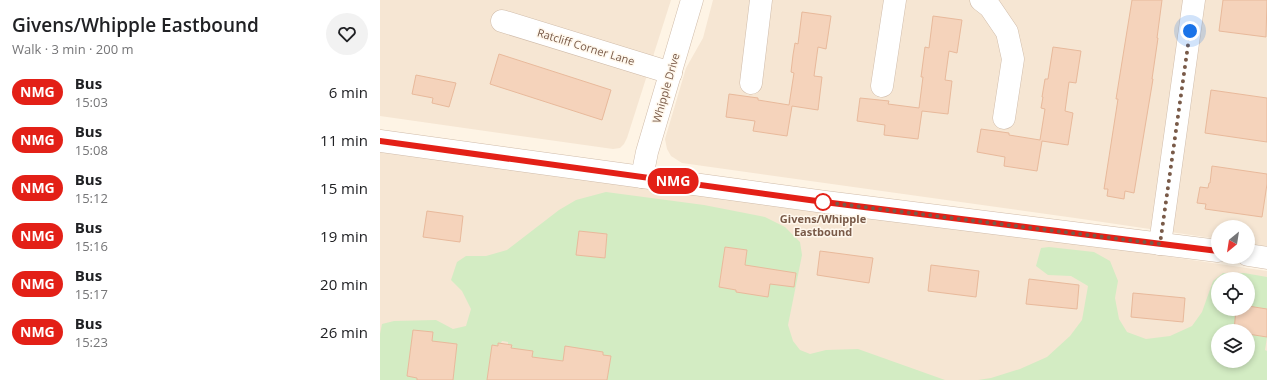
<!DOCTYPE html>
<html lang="en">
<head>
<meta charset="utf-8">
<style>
  :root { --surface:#fff; --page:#f2f2f2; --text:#202124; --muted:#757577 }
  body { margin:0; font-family:"Open Sans",sans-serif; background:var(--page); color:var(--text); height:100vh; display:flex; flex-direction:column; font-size:15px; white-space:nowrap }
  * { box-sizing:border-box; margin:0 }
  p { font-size:13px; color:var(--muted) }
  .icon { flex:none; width:22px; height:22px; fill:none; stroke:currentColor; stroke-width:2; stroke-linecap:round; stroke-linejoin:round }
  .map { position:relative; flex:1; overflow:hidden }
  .details { display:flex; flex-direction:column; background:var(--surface); width:380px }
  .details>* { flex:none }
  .badge { padding:0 8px; border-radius:13px; font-size:14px; line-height:26px }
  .needle { width:26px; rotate:210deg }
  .buttons { position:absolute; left:831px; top:220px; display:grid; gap:8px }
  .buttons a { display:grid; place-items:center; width:44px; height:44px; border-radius:50%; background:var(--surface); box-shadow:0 2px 6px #0003; font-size:20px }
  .you { position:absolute; width:20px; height:20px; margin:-10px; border:3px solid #fff; border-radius:50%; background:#1a73e8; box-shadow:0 0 0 6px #1a73e833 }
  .map>.badge { position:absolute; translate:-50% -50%; box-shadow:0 0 0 2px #fff }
  .round { display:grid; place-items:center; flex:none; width:42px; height:42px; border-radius:21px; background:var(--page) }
  .head { display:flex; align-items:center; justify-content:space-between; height:68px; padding:0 12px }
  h1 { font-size:19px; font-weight:600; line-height:30px }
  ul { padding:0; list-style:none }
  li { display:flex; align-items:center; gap:12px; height:48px; padding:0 12px }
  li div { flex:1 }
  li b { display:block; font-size:15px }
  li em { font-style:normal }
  li .badge { min-width:44px; font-weight:700; text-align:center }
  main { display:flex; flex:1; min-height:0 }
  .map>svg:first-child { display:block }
</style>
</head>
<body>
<main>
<section class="details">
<div class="head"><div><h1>Givens/Whipple Eastbound</h1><p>Walk · 3 min · 200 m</p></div><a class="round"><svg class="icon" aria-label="heart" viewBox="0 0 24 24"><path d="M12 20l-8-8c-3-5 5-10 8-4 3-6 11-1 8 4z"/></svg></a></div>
<ul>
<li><span class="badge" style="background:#e32017;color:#fff">NMG</span><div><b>Bus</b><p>15:03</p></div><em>6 min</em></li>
<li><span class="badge" style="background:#e32017;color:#fff">NMG</span><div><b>Bus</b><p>15:08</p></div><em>11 min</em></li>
<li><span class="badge" style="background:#e32017;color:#fff">NMG</span><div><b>Bus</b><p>15:12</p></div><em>15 min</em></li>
<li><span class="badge" style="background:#e32017;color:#fff">NMG</span><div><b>Bus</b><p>15:16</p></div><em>19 min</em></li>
<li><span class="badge" style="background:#e32017;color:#fff">NMG</span><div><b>Bus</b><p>15:17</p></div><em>20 min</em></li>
<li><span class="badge" style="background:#e32017;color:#fff">NMG</span><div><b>Bus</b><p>15:23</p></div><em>26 min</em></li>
</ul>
</section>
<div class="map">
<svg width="887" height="380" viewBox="0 0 887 380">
  <rect width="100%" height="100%" fill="#fef4e5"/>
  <g fill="#f6e6d3" fill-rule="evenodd">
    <polygon points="0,0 291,0 247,138 244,144 240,148 233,149 0,116"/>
    <polygon points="333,0 887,0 887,247 868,244 868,227 838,227 838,239 695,218 302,163 291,156 287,149 285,139 306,68 323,38"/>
    <path d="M 0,147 L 477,211 L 887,271 L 887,380 L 0,380 ZM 838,279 L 868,279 L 868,309 L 838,309 ZM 838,331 L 868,331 L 868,361 L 838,361 Z"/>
  </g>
  <g fill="#d3ecc3" fill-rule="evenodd">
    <path d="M 226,192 L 324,205 L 385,217 L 405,227 L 420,242 L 422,255 L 408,325 L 413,341 L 420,350 L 430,354 L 446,350 L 478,349 L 565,380 L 227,380 L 231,356 L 223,355 L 223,352 L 185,347 L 180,380 L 161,374 L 163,358 L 152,357 L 131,348 L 132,345 L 128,344 L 128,342 L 122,341 L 121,343 L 118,343 L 118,346 L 112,346 L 107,380 L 73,380 L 77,344 L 60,342 L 51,348 L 53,332 L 33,330 L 27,376 L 37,378 L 37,380 L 0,380 L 0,334 L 2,324 L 14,321 L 56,320 L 73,329 L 86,326 L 91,309 L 82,291 L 71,280 L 77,262 L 86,256 L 106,256 L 127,250 L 179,210 L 196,200 ZM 199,231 L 227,234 L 225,258 L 197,255 ZM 345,247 L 367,250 L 365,265 L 356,290 L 339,287 Z"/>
    <polygon points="669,247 714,252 730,261 738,281 735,298 739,319 747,332 766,339 790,336 812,326 822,312 833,281 843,273 864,273 887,277 887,309 868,306 868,279 838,279 838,309 856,309 854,331 838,331 838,361 868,361 868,334 887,337 885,350 887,351 887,380 598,380 611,378 640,369 667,357 690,336 702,320 708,286 691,276 668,275 656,266 661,248"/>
  </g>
  <g fill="#f5d3bb" stroke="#e8b99b">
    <polygon points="752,0 782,0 777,38 778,38 772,79 773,79 754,193 745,191 744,199 727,196 728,189 724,189 738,99 736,99"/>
    <polygon points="843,0 887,0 886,37 839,31"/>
    <polygon points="422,12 451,16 446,49 438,47 434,76 442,77 438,110 412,106 407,136 373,131 375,121 346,117 349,94 378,98 378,100 409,105 414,73 411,72 413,55 415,43 418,44"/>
    <polygon points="553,16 582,20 577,53 569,51 565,80 572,81 568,114 542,111 538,139 504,135 505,125 477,121 480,98 509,101 508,104 539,108 543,77 541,77 545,47 549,48"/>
    <polygon points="673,47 701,51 696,83 689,82 685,111 693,113 688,145 662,141 657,171 624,166 625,157 597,152 601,129 629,133 629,135 660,140 665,109 661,108 663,97 662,97 665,79 668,79"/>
    <polygon points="119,54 231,90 222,120 110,84"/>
    <polygon points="36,75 76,83 69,107 52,103 53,98 32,94"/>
    <polygon points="831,90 887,98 887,142 825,133"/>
    <polygon points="832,166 887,174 887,184 882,217 825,209 826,204 817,203 820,187 828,188 829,183 830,183"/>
    <polygon points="47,211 83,216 80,242 43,237"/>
    <polygon points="199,231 227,234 225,258 196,255"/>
    <polygon points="345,247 367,250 365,265 416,273 414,287 390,284 388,297 356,292 356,290 339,287"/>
    <polygon points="440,251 493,258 489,283 437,275"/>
    <polygon points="551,265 599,271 596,297 548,291"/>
    <polygon points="649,279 699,285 697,309 646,304"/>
    <polygon points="753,293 805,298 803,322 751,317"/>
    <polygon points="868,306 887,309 887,337 868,334 868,331 854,331 856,309 868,309"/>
    <polygon points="33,330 53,332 52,341 77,344 73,380 37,380 37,378 27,376"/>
    <polygon points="118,343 132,345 131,348 153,351 152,357 183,361 185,346 223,352 223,355 231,356 227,380 107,380 112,345 118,346"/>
  </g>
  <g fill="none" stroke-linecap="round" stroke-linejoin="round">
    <g stroke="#d0bcaa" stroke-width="23">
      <g id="minor">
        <polyline points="601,0 610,7 627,32 633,59 624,118"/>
        <polyline points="122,21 291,73"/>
        <polyline points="371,83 381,0"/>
        <polyline points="502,86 515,0"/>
        <polyline points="0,141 445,202 838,251"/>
        <polyline points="262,177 267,152 312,0"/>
        <polyline points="780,244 814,0"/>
        <polyline points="868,255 887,258"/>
      </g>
    </g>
    <use href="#minor" stroke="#fff" stroke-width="22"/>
  </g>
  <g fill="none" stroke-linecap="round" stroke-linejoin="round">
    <g stroke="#fff" stroke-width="9">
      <polyline id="line" points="0,141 444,202 838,251"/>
    </g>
    <use href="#line" stroke="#e32017" stroke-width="6"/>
    <polyline stroke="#795a48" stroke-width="4" stroke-dasharray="0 7.2" points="443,202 780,244 810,31"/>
  </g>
  <circle fill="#fff" stroke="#e32017" stroke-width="2" cx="443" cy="202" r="8"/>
  <g text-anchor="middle" stroke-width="3" stroke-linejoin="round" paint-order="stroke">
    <g font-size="11" fill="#795a48" stroke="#fff8ed">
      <text transform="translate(206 47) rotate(17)" y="4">Ratcliff Corner Lane</text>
      <text transform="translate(286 88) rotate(-74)" y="4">Whipple Drive</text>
    </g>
    <g font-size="11" font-weight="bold" fill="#795a48" stroke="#fff8ed">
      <text x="443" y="223">Givens/Whipple<tspan x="443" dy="13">Eastbound</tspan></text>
    </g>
  </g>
</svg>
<div class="buttons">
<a><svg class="needle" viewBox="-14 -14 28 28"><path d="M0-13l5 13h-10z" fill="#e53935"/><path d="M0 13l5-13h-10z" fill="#757577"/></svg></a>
<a><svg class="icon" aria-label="locate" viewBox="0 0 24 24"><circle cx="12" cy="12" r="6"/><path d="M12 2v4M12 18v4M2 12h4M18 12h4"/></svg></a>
<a><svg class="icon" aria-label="layers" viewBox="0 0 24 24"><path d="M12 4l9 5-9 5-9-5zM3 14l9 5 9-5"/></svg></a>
</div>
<div class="you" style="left:810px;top:31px"></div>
<b class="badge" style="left:293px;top:181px;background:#e32017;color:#fff">NMG</b>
</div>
</main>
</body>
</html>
